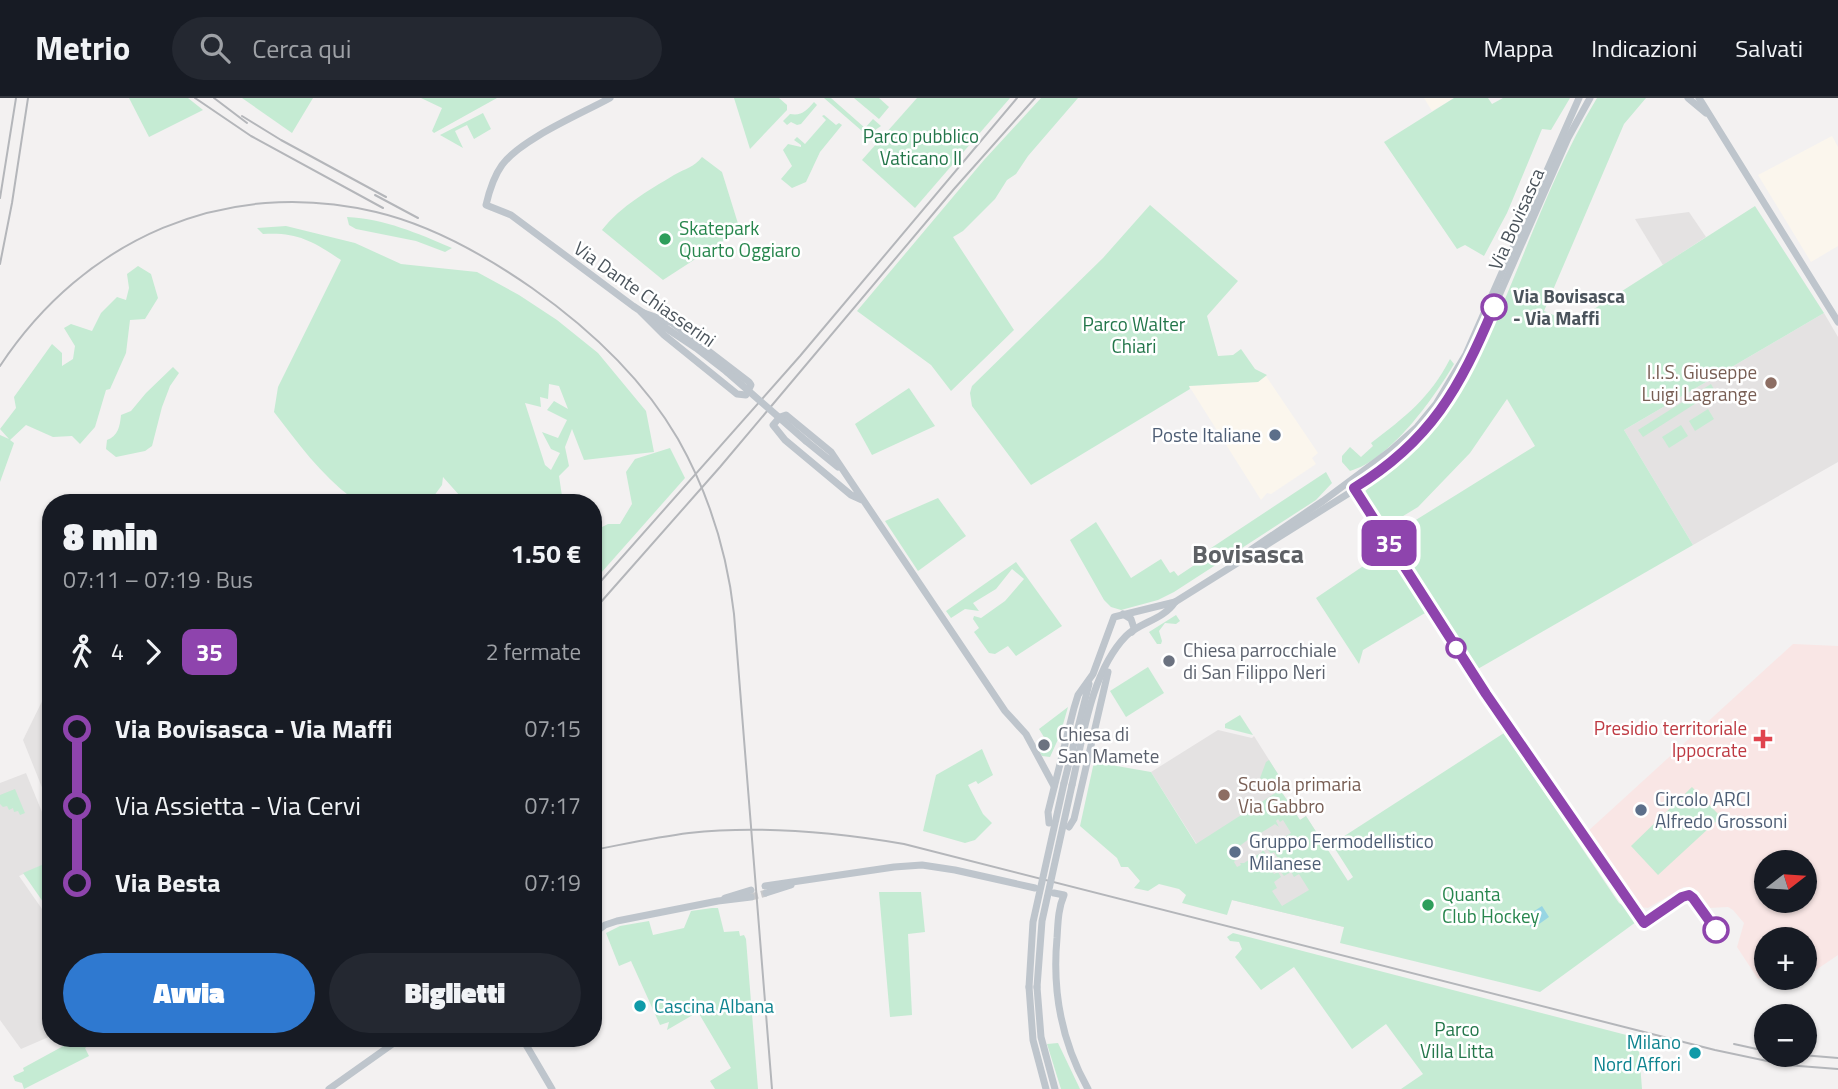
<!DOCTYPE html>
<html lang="it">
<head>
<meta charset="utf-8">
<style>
  :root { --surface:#171b24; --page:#242831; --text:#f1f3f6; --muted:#9ea1a6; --line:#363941; --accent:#2f79d0 }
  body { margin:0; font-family:"Titillium Web",sans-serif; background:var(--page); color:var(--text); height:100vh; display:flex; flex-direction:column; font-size:26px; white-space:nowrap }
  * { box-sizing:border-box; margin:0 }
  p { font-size:23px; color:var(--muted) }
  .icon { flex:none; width:38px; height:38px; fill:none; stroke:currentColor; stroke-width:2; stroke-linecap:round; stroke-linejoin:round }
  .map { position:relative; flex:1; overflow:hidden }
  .panel { position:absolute; left:42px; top:396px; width:560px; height:553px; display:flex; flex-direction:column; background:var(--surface); border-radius:28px; box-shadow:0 2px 5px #0004 }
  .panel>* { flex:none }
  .badge { padding:0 14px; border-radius:10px; font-size:24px; line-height:46px }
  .needle { width:46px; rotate:73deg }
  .buttons { position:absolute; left:1754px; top:752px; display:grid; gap:14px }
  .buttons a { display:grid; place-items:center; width:63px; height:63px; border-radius:50%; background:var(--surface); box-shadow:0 2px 5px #0004; font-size:35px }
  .map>.badge { position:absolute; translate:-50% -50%; box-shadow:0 0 0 4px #fff }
  .legs { display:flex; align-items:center; gap:10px; height:77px; padding:0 21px; font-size:23px }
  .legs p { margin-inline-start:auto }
  .summary { display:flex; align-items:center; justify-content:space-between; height:119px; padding:0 21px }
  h1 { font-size:38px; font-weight:800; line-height:52px }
  .button { display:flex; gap:14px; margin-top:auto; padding:14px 21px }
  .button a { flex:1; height:80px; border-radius:42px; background:var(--accent); color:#fff; font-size:28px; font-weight:800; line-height:80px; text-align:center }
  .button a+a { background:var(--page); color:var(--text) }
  ul { padding:0 21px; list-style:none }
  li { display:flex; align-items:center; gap:24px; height:77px; font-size:26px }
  li i { display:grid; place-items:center; width:10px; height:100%; margin:0 9px; background:currentColor }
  li i::after { content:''; width:18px; height:18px; margin:-9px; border:5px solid; border-radius:50%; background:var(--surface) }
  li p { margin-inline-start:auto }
  li:first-child i { background:linear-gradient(#0000 50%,currentColor 0) }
  li:last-child i { background:linear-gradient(currentColor 50%,#0000 0) }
  header { display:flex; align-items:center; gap:42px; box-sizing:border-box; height:98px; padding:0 35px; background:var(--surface); border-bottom:2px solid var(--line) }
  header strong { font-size:33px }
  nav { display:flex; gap:38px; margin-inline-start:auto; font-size:24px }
  .search { width:490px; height:63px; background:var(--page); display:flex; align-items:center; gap:18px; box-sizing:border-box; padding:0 24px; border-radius:38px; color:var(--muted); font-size:26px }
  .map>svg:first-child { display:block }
</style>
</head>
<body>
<header>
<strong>Metrio</strong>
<div class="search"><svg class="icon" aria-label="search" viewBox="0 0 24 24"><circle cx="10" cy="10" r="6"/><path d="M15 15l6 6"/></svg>Cerca qui</div>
<nav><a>Mappa</a><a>Indicazioni</a><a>Salvati</a></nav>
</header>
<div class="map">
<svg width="1838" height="991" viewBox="0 0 1838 991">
  <rect width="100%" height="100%" fill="#f3f1f1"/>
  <g fill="#fbf6ed">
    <polygon points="1424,0 1454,0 1432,13"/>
    <polygon points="1832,38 1838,49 1838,148 1811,164 1758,77"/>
    <polygon points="1266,278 1318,355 1312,360 1316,366 1271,396 1267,395 1261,402 1189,288 1258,284"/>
  </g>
  <g fill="#e4e2e2">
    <polygon points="1689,114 1706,139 1663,167 1635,121"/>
    <polygon points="1824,215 1838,239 1838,364 1693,447 1624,332"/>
    <polygon points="51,585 51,712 23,642"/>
    <polygon points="1218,632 1252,640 1254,638 1283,684 1281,693 1300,722 1306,718 1347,783 1353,780 1344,829 1232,802 1151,674"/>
    <polygon points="26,675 51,736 51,763 19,778 51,824 51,938 21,951 0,922 0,685"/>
  </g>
  <path fill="#f9e6e5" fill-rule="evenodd" d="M 1793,546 L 1838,548 L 1838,857 L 1804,880 L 1804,842 L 1766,842 L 1766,877 L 1758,881 L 1737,849 L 1744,825 L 1733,812 L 1728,809 L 1709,810 L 1697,793 L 1684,789 L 1648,810 L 1640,809 L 1587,734 ZM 1766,765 L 1804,765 L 1804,803 L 1766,803 Z"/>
  <g fill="#c5ebd3" fill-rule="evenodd">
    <polygon points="129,0 188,0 203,12 149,39"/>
    <polygon points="242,0 313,0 292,35"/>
    <polygon points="421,0 497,0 434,35 432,33 442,10"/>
    <polygon points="734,0 779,0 787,7 787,12 750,51"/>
    <polygon points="824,0 831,0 865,30 873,21 881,28 872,34 862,33"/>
    <polygon points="854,0 879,0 889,9 879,21"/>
    <polygon points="917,0 1010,0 915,110 862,62"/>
    <polygon points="1041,0 1078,0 1028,58 1016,76 1007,82 995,101 963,133 953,139 1014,232 951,293 931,267 857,213 984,62"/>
    <polygon points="1454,0 1488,0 1492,6 1503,0 1570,0 1551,32 1542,31 1507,115 1484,158 1465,147 1457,151 1384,44"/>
    <path d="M 1597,0 L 1646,0 L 1624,26 L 1544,213 L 1572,225 L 1755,108 L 1824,215 L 1624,332 L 1693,447 L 1476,572 L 1390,438 L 1535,348 L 1507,301 L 1470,355 L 1418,409 L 1385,429 L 1364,395 C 1372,384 1386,377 1397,368 C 1423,346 1448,317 1465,286 C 1515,194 1542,90 1597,0 Z"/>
    <path d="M 814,4 L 817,7 L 801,26 L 797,27 L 791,24 L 787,27 L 783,23 L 790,16 C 802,18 806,13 814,4 Z"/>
    <polygon points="483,15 491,31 474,41 467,27 455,33 463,50 440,37"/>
    <polygon points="824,17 836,27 839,25 842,27 820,54 806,84 792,90 781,81 792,68 783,52 788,46 801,49 801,47 794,42 797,39 805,46 826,22 822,18"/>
    <path d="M 702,59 L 722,74 L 740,132 L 663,182 L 602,132 C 622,107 648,93 674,77 C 686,70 693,70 702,59 Z"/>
    <polygon points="1150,107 1238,183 1207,218 1218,258 1233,257 1241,251 1255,271 1267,277 1258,284 1189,288 1190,291 1031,387 972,308 970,295 972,288 1103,160"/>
    <path d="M 347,119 C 385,121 417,135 452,150 L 445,154 L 416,143 L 356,131 L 349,127 Z"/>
    <path d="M 286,128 L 355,145 L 401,166 L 477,174 L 519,197 L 557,222 L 598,255 L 646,313 L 654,354 L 584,362 L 572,331 L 565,349 L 569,368 L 559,378 L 562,398 L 573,401 L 572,404 L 451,404 L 454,398 L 460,398 L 443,379 L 442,387 L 431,402 L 435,404 L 351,404 L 352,400 C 321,377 297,344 274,314 L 278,289 L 341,162 C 312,143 298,134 263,136 L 257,130 ZM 549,286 L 559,288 L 568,311 L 554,303 L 547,312 L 567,322 L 558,340 L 542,334 L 551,351 L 560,355 L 551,372 L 545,367 L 525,305 L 541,309 L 540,299 L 548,301 Z"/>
    <polygon points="138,168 151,176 158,200 145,221 130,222 126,255 110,291 106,292 95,329 80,346 72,338 53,339 26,327 10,342 14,345 0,384 0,337 9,341 0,331 16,310 14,299 52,246 62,255 62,268 73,261 75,248 64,230 71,226 92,233 101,215 117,199 126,202 129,190 127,176"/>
    <path d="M 1450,261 L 1454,266 C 1434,300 1390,362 1350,373 L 1342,364 L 1342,358 L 1350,349 L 1361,359 L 1373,348 L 1371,345 C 1405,319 1430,300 1450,261 Z"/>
    <path d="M 173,269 L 179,275 L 170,288 L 162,309 L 152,348 L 145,353 L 116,359 L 106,351 L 107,342 C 118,338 120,328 121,317 L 131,313 L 146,295 Z"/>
    <polygon points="1711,286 1715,293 1643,339 1638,332"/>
    <polygon points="909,290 935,328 872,357 855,326"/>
    <polygon points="1708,311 1714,321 1695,333 1689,323"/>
    <polygon points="1681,327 1688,338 1669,350 1662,339"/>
    <polygon points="670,350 685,380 593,484 593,459 598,450 598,431 608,426 620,426 632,406 626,374 635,361"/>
    <polygon points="1326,374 1332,385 1316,402 1174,494 1158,502 1121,512 1111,509 1104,502 1070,442 1096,424 1131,480 1161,461 1170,475 1174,473 1178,478 1199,464 1199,458"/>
    <polygon points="938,400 966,438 918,473 885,423"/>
    <polygon points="1387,452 1425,515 1363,552 1359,566 1316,500"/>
    <polygon points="1016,464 1062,528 1016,558 1008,548 995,556 989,555 974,534 979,530 973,521 974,518 981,520 1005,503 1024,481 1012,471 996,491 973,505 979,513 965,511 951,520 946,513"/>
    <polygon points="1176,517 1180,523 1176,526 1165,525 1159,533 1162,543 1161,546 1157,546 1149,534"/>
    <polygon points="1148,569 1164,595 1126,619 1110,593"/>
    <polygon points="1068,609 1060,637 1050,659 1042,658 1036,648 1037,646 1043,653 1050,649 1039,631"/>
    <polygon points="1240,617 1253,637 1225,630 1225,626"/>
    <path d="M 1504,635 L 1619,805 L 1627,810 L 1636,824 L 1540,894 L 1340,845 L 1344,829 L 1232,802 L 1227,817 L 1182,805 L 1186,797 L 1179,791 L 1159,786 L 1148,793 L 1134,790 L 1140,783 L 1128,769 L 1121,769 L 1117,760 L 1080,728 L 1094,664 L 1151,674 L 1196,746 L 1277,694 L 1278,689 L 1260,680 L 1266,664 L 1269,662 L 1283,684 L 1281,693 L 1300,722 L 1306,718 L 1348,783 L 1353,779 L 1332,746 ZM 1278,721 L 1280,724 L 1283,722 L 1291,735 L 1267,750 L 1271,756 L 1274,754 L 1284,770 L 1280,773 L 1284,778 L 1291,774 L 1294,779 L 1299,776 L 1309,792 L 1282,808 L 1272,793 L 1277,790 L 1274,784 L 1281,779 L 1278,774 L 1274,776 L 1264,760 L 1267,758 L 1262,750 L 1262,754 L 1244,765 L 1240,765 L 1241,767 L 1237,769 L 1234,764 L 1236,762 L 1234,760 L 1232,761 L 1228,756 L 1235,749 L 1240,754 L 1237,750 L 1258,734 L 1259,736 L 1275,726 L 1279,729 L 1276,723 Z"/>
    <polygon points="982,651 993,677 978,686 976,683 968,687 983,716 992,725 975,742 965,745 923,733 936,677"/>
    <polygon points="1692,689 1721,719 1658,777 1631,748"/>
    <polygon points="15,691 25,715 20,717 18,713 14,714 13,710 9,712 7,708 3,709 0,706 0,697"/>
    <polygon points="51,763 51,814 50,814 23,775"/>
    <polygon points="879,794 921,794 925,834 908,836 912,917 890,919"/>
    <polygon points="712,810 718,810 724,834 739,833 740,838 744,837 746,841 758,991 715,991 710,983 731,970 698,914 667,932 669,924 660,927 631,863 619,868 606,835 620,828 649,823 653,837 684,830 691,813"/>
    <polygon points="1233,835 1638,940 1642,991 1401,991 1423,976 1386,926 1352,951 1294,869 1261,892 1235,859 1242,851 1239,844 1230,843 1227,839"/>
    <polygon points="78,940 84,940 88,948 85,950 89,958 24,991 22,985 15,983 13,978 24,973 23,970"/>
    <polygon points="1058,945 1080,991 1061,991 1047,946"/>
  </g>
  <polygon fill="#97d5e3" points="1542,808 1549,819 1532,831 1525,819"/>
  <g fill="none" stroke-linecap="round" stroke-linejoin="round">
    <polyline stroke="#c9cacc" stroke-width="7" stroke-dasharray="7 3.5" stroke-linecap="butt" points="751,799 766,795"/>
    <g stroke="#bec5cc" stroke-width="7">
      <path d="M 610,0 C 581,16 521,41 502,67 C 494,78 489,94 486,107 L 511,117 L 633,208 L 696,250 L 727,274"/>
      <polyline points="1688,0 1706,15"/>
      <polyline points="1699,0 1838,224"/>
      <polygon points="641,214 672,225 749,284 751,287 746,297 737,296 664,237"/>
      <polyline points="806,343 838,369"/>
      <polyline points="862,402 851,397 785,342 773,327 780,319 786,317 831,354 1005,613 1026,636 1054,688"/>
      <polyline points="1233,464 1323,403 1390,353 1417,329 1436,306 1466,256 1579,0"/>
      <polyline points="1123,516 1131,521 1134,530 1132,534"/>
      <polyline points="1064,685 1089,586"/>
      <path d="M 1072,687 C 1083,639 1091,574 1126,538 C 1140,524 1163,522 1175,504 L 1370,382 L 1402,356 L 1428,328 L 1448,303 L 1469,266 L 1568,40 L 1590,0"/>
      <polyline points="1049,725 1048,714 1074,610 1078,597 1093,576 1114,519 1175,504"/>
      <polyline points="1069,729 1074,721 1108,574"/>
      <polyline points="765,788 894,769 922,767 955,772 1035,790"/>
      <polyline points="766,795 791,787"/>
      <path d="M 1054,795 L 1064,797 C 1058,811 1058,825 1057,840 C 1052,894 1061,943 1088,991"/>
      <polyline points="725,800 751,792"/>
      <polyline points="593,836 605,827 617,823 718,803 751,799"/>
      <polyline points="1029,889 1033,942 1046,991"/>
      <polyline points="1037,889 1041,939 1055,991"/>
      <polyline points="522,940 552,991"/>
      <polyline points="329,991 401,940"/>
    </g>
    <g stroke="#b4b6ba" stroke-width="2">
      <polyline points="195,0 251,38 383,110"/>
      <polyline points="214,0 247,25"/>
      <polyline points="242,18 281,42 386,99"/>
      <polyline points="375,97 418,120"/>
      <polyline points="0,100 16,0"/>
      <polyline points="0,166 12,105 28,0"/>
      <path d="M 0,268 C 84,141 225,78 376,114 C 431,127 486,158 532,190 C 590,231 642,279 678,341 C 709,396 727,454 734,516 L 772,991"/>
      <polyline points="593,492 800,258 1017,0"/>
      <polyline points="593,513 720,369 954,91 1035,0"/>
      <path d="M 593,752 C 625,746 657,739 689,735 C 761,727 834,734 904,746 L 1715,952 L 1786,967 L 1838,971"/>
      <polyline points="216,941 219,940"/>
      <polyline points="1734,946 1766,953"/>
      <polyline points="1802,957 1838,960"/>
    </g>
    <g stroke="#bec5cc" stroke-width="7">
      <polyline points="727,274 806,343"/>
      <polyline points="1029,889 1033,824 1064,685"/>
      <polyline points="1037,889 1042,823 1072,687"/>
    </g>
  </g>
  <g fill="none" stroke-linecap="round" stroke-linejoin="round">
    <g stroke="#fff" stroke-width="16">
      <path id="line-1" d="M 1494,209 C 1460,290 1431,343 1354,390 L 1486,596 L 1644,825 L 1682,799 L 1689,797 L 1693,800 L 1716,832"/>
    </g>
    <use href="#line-1" stroke="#8e44ad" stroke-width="10"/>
  </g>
  <g fill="#2e9e5b" stroke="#fff" stroke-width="2.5">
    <circle cx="665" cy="141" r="7"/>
    <circle cx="1428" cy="807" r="7"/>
  </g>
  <g fill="#fff" stroke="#8e44ad" stroke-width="3.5">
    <circle cx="1494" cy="209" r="12"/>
    <circle cx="1456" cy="550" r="9"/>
    <circle cx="1716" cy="832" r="12"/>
  </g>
  <g fill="#8d6e63" stroke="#fff" stroke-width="2.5">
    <circle cx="1771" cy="285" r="7"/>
    <circle cx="1224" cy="697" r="7"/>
  </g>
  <g fill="#5c6f8a" stroke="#fff" stroke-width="2.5">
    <circle cx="1275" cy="337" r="7"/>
    <circle cx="1641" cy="712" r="7"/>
    <circle cx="1235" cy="754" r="7"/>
  </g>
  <g fill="#6b7280" stroke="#fff" stroke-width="2.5">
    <circle cx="1169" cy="563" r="7"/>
    <circle cx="1044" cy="647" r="7"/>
  </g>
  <path fill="#e0444e" stroke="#fff" stroke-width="2.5" d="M1759.5 630.5h7v7h7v7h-7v7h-7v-7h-7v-7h7z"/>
  <g fill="#0f9aa8" stroke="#fff" stroke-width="2.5">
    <circle cx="640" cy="908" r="7"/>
    <circle cx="1695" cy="955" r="7"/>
  </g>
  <g text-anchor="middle" stroke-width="5" stroke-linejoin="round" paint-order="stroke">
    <g font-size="19" fill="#23764a" stroke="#fff">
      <text x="921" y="45">Parco pubblico<tspan x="921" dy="22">Vaticano II</tspan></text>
      <text x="1134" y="233">Parco Walter<tspan x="1134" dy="22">Chiari</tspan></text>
      <text x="1457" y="938">Parco<tspan x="1457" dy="22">Villa Litta</tspan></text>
    </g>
    <g font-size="19" fill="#4b545c" stroke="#fff">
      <text transform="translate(1516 121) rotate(-66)" y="7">Via Bovisasca</text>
      <text transform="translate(645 196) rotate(35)" y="7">Via Dante Chiasserini</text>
    </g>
    <g font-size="19" fill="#27864d" stroke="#fff" text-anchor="start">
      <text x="679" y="137">Skatepark<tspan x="679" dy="22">Quarto Oggiaro</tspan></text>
      <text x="1442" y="803">Quanta<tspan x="1442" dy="22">Club Hockey</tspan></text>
    </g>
    <g font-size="19" font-weight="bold" fill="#4b545c" stroke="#fff" text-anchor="start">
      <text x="1513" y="205">Via Bovisasca<tspan x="1513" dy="22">- Via Maffi</tspan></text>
    </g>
    <g font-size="19" fill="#785e54" stroke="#fff" text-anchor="end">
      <text x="1757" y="281">I.I.S. Giuseppe<tspan x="1757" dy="22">Luigi Lagrange</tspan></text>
      <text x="1238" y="693" text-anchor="start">Scuola primaria<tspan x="1238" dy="22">Via Gabbro</tspan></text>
    </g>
    <g font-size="19" fill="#4e5e75" stroke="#fff" text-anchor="start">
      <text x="1261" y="344" text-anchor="end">Poste Italiane</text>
      <text x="1655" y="708">Circolo ARCI<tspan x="1655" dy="22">Alfredo Grossoni</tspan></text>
      <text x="1249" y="750">Gruppo Fermodellistico<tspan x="1249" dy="22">Milanese</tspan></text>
    </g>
    <g font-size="19" fill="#5b616d" stroke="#fff" text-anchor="start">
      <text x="1183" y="559">Chiesa parrocchiale<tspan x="1183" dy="22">di San Filippo Neri</tspan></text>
      <text x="1058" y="643">Chiesa di<tspan x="1058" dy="22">San Mamete</tspan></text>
    </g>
    <g font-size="19" fill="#be3a42" stroke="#fff" text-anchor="end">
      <text x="1747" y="637">Presidio territoriale<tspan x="1747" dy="22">Ippocrate</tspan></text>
    </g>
    <g font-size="19" fill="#0d838f" stroke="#fff" text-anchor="start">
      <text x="654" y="915">Cascina Albana</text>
      <text x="1681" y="951" text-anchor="end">Milano<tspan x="1681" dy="22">Nord Affori</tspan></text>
    </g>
    <g font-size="26" font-weight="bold" fill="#5e6165" stroke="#fff">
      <text x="1248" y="465">Bovisasca</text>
    </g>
  </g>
</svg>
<div class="buttons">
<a><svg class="needle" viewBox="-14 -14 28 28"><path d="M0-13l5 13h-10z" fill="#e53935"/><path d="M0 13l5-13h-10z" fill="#9ea1a6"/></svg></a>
<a>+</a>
<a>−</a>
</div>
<b class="badge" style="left:1389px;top:445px;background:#8e44ad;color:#fff">35</b>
<section class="panel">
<div class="summary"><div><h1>8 min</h1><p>07:11 – 07:19 · Bus</p></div><b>1.50 €</b></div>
<div class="legs"><svg class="icon" aria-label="walk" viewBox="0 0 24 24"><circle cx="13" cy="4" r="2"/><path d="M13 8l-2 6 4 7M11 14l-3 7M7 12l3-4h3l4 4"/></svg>4<svg class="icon" aria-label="forward" viewBox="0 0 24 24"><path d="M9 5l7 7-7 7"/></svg><b class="badge" style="background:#8e44ad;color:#fff">35</b><p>2 fermate</p></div>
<ul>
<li><i style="color:#8e44ad"></i><b>Via Bovisasca - Via Maffi</b><p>07:15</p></li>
<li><i style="color:#8e44ad"></i><span>Via Assietta - Via Cervi</span><p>07:17</p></li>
<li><i style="color:#8e44ad"></i><b>Via Besta</b><p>07:19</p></li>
</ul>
<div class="button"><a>Avvia</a><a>Biglietti</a></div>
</section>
</div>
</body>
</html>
